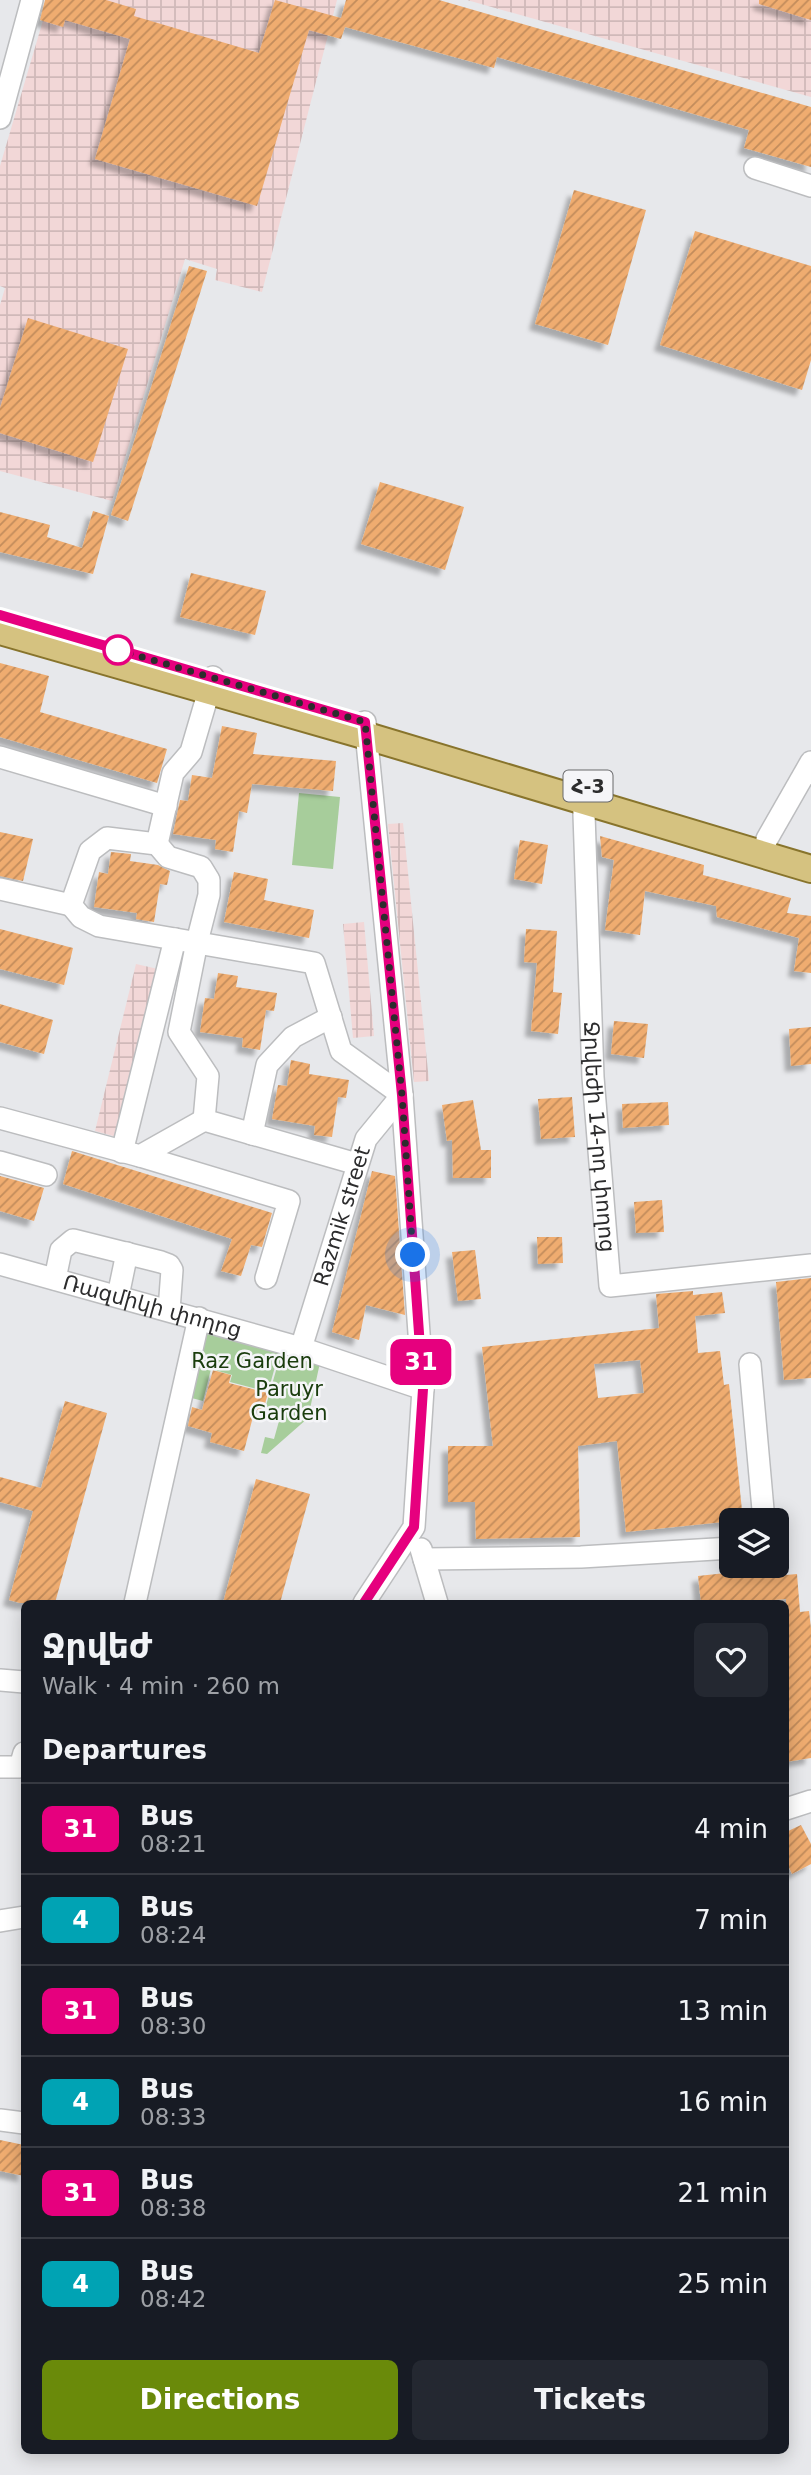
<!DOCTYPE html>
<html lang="en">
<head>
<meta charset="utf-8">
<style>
  :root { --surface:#171b24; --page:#242831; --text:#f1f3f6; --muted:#9ea1a6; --line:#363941; --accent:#6a8a0a }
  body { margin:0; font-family:"DejaVu Sans","Noto Sans Armenian",sans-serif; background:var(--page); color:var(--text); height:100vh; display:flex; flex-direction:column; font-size:26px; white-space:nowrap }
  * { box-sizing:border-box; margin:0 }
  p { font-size:23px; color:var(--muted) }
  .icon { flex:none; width:38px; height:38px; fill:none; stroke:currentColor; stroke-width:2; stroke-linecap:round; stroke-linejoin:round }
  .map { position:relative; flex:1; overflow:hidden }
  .side { position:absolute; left:21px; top:1600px; width:768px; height:854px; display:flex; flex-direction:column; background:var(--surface); border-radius:10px; box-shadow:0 4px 18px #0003 }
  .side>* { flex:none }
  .badge { padding:0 14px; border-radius:10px; font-size:24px; line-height:46px }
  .controls { position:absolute; left:719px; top:1508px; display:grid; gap:14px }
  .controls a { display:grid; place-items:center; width:70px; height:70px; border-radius:10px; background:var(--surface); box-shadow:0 4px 18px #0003; font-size:35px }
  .you { position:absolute; width:35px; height:35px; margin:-18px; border:5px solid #fff; border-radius:50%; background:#1a73e8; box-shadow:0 0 0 10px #1a73e833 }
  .map>.badge { position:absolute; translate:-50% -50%; box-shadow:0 0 0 4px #fff }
  h2 { padding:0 21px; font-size:26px; line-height:63px }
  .round { display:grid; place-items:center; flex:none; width:74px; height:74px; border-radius:10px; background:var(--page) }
  .summary { display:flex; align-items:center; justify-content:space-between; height:119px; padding:0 21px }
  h1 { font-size:33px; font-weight:700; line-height:52px }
  .action { display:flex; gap:14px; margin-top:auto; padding:14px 21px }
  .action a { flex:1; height:80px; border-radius:10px; background:var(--accent); color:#fff; font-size:28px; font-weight:700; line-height:80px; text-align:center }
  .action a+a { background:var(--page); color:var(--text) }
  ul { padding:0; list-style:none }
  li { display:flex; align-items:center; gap:21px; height:91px; padding:0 21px; border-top:2px solid var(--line) }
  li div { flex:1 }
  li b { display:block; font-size:26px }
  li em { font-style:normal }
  li .badge { min-width:77px; font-weight:700; text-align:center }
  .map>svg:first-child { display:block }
</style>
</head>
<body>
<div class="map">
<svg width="811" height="2475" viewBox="0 0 811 2475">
  <defs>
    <pattern id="industrial-grid" width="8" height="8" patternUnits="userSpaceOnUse" patternTransform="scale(1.75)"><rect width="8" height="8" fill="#f2d7d7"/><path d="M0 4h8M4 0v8" fill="none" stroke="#d0b9b9"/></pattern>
    <pattern id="building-hatch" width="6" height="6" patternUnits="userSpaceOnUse" patternTransform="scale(1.75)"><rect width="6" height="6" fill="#efac6f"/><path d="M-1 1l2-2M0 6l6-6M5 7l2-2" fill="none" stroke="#c28c5c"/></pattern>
    <filter id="shadow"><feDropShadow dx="-6" dy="6" stdDeviation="2" flood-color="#0004"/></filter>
  </defs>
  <rect width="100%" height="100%" fill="#e7e8eb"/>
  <g fill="url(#industrial-grid)">
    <polygon points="49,0 337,0 262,292 215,280 217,269 185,259 112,501 0,471 0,305 5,288 0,286 0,166"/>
    <polygon points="467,0 811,0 811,97"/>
    <polygon points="403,823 429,1081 414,1082 388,824"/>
    <polygon points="364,922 374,1036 353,1038 343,924"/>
    <polygon points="136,964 158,969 117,1137 95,1131"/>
  </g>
  <g fill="#a7cd9b">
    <polygon points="299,793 340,797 333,869 292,865"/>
    <polygon points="200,1322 281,1345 268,1392 230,1382 232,1375 211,1369 203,1401 184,1396"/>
    <polygon points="283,1346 321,1358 308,1418 267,1454 261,1453 265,1437 274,1439 279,1421 263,1416"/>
  </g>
  <g fill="url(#building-hatch)" fill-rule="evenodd" filter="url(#shadow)">
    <polygon points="45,0 106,0 136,9 134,16 259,53 275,0 341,18 346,0 439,0 811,107 811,167 744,148 749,130 497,57 494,68 345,27 341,39 309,30 257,206 95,159 130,39 65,20 63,27 40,20"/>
    <polygon points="759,0 811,0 811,20 759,4"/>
    <polygon points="574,190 646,210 608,345 535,324"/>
    <polygon points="695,231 811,266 811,360 802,390 660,345"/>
    <polygon points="189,266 207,271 128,521 111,515"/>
    <polygon points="28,318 128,349 93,462 0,433 0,408"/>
    <polygon points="380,482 464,507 445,570 361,544"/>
    <polygon points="93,511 109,516 93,574 0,552 0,512 50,525 47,537 82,548"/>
    <polygon points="191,573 266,591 255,635 180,617"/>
    <polygon points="0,663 49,676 40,712 167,749 157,783 0,737"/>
    <polygon points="222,726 257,733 253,754 336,761 333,791 252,784 247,813 239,811 233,852 215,849 216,840 173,834 180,800 188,801 192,775 212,778"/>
    <polygon points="0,832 33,839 23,881 0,876"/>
    <polygon points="600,836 704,865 703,875 791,898 787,913 811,916 811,973 794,971 799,938 717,917 716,906 645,891 640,935 605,930 614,860 602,857"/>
    <polygon points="520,840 548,845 542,884 514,879"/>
    <polygon points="111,852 131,854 130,861 158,865 170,871 167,885 160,884 154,922 136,919 137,913 94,907 99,872 108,874"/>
    <polygon points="234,872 268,879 264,900 314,910 309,938 224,922"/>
    <polygon points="0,929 73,948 64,985 0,969"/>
    <polygon points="526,929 557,931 553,992 562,993 558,1034 531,1031 537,963 524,962"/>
    <polygon points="218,973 238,976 236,987 277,993 274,1011 266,1010 260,1050 242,1047 243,1038 200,1032 205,998 214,999"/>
    <polygon points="0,1004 53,1020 44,1054 0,1042"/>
    <polygon points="614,1021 648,1024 644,1058 611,1054"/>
    <polygon points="811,1027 811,1064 791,1066 789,1029"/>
    <polygon points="291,1060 310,1064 309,1074 349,1080 346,1098 338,1097 332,1137 314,1135 315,1126 272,1119 278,1085 287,1086"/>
    <polygon points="572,1097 575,1137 541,1139 538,1099"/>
    <polygon points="473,1100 481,1150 491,1150 491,1178 453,1178 452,1140 447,1141 442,1105"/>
    <polygon points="668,1102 669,1125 623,1128 622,1104"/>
    <polygon points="72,1151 272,1213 262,1247 251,1245 241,1276 221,1271 232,1239 63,1184"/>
    <polygon points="372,1171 395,1176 405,1315 366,1305 359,1340 332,1332"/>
    <polygon points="0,1176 44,1188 34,1221 0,1211"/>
    <polygon points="662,1200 664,1232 636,1233 634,1202"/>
    <polygon points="537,1237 562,1237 563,1263 538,1264"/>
    <polygon points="475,1250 481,1299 458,1301 452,1252"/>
    <polygon points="811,1278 811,1378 784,1380 776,1282"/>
    <path d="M 693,1291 L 693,1295 L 722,1292 L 725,1313 L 695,1316 L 698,1353 L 720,1351 L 724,1385 L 729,1384 L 743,1520 L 626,1532 L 617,1441 L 578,1446 L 580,1537 L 476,1539 L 475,1502 L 448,1502 L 448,1446 L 493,1446 L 482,1347 L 659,1328 L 656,1294 ZM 640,1360 L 644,1393 L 598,1398 L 594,1364 Z"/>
    <polygon points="213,1370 231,1375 229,1383 268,1393 263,1411 255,1409 244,1451 210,1442 212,1433 188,1426 192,1407 202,1410"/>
    <polygon points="65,1401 107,1413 55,1603 20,1603 9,1600 33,1511 0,1502 0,1477 41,1488"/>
    <polygon points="256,1479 310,1494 280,1603 223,1603"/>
    <polygon points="763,1569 764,1577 797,1574 800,1612 809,1611 811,1628 811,1758 786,1762 786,1599 742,1603 701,1603 698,1576"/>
    <polygon points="801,1825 811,1844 811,1864 792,1874 786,1861 786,1832"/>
    <polygon points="0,2140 24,2145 24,2176 0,2171"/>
  </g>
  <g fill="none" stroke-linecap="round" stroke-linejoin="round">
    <g stroke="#bcbdbf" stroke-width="24">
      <g id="minor">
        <polyline points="0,118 32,0"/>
        <polyline points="755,168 811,186"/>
        <polyline points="213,677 191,752 173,773 157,844 107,838 90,851 71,905 81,917 99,926 314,963 341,1051 402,1095"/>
        <polyline points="0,757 166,806"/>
        <path id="s1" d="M 583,785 L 593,1077 L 610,1286 L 811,1265"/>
        <polyline points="767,839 811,762"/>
        <polyline points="157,844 168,857 201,867 209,880 209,895 197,942 179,1032 208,1076 204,1120"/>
        <polyline points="0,889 71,905"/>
        <polyline points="0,1118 140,1156 204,1120 357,1164"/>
        <polyline points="252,1134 267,1065 293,1037 331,1017"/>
        <polyline points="122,1152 175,939"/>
        <polyline points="140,1156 289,1201 266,1278"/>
        <polyline points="0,1162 46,1175"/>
        <path id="s2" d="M 0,1264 L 301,1348 L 423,1389"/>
        <polyline points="55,1279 61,1250 73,1240 161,1262 169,1265 172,1270 169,1310"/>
        <polyline points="118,1296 127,1253"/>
        <path id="s3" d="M 301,1348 L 366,1139 L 402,1095"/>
        <polyline points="750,1364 764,1521"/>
        <polyline points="421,1549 437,1603"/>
        <polyline points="424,1559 581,1557 732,1548"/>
        <polyline points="135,1603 199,1318"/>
        <polyline points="364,1603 414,1527 423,1389 402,1095 365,722"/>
        <polyline points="0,1680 24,1682"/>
        <polyline points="0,1767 20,1767 24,1753"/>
        <polyline points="786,1809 811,1801"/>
        <polyline points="0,1921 24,1917"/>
        <polyline points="0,2120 24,2123"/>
      </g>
    </g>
    <g stroke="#88742c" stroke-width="30">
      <polyline id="major" points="0,631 367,736 811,869"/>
    </g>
    <use href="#minor" stroke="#fff" stroke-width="21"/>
    <use href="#major" stroke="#d5c280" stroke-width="26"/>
  </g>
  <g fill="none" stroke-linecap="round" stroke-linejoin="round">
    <g stroke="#fff" stroke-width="16">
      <polyline id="line" points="0,615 365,722 402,1095 423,1389 414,1527 364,1603"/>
    </g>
    <use href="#line" stroke="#e6007e" stroke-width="10"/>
    <polyline stroke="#2c2c2d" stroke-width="7" stroke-dasharray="0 12.6" points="118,650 365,722 402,1095 413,1255"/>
  </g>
  <circle fill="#fff" stroke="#e6007e" stroke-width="3.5" cx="118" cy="650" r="14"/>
  <g text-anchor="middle" stroke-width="5" stroke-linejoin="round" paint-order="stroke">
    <rect fill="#f5f5f8" stroke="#68686a" stroke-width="2" x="563.5" y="770.5" width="49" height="31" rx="5"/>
    <g font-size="19" font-weight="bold" fill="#2c2c2d">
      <text x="588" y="793">Հ-3</text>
    </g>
    <g font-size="21" fill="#2c2c2d" stroke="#f5f5f8">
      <text dy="7" stroke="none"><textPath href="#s1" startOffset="352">Ջրվեժի 14-րդ փողոց</textPath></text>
      <text dy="7" stroke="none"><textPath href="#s3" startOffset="138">Razmik street</textPath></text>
      <text dy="7" stroke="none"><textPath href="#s2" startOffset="158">Ռազմիկի փողոց</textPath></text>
    </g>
    <g font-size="21" fill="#193c0c" stroke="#f5f5f8">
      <text x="252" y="1368">Raz Garden</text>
      <text x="289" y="1396">Paruyr<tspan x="289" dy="24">Garden</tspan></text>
    </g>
  </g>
</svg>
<div class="controls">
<a><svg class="icon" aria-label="layers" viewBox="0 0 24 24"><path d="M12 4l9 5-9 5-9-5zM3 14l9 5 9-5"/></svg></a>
</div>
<div class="you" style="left:413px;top:1255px"></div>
<b class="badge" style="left:421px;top:1362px;background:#e6007e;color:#fff">31</b>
<section class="side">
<div class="summary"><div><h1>Ջրվեժ</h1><p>Walk · 4 min · 260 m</p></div><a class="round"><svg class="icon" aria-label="heart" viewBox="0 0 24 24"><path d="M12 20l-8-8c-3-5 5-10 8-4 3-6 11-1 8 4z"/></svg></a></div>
<h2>Departures</h2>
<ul>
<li><span class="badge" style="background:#e6007e;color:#fff">31</span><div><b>Bus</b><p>08:21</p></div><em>4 min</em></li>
<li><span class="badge" style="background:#00a3b4;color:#fff">4</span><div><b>Bus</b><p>08:24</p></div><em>7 min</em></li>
<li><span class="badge" style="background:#e6007e;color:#fff">31</span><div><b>Bus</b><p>08:30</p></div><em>13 min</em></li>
<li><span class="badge" style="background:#00a3b4;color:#fff">4</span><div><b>Bus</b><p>08:33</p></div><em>16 min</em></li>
<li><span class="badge" style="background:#e6007e;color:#fff">31</span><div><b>Bus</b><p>08:38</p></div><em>21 min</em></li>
<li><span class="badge" style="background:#00a3b4;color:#fff">4</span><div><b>Bus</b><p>08:42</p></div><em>25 min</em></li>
</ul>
<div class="action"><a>Directions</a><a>Tickets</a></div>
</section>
</div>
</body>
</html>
